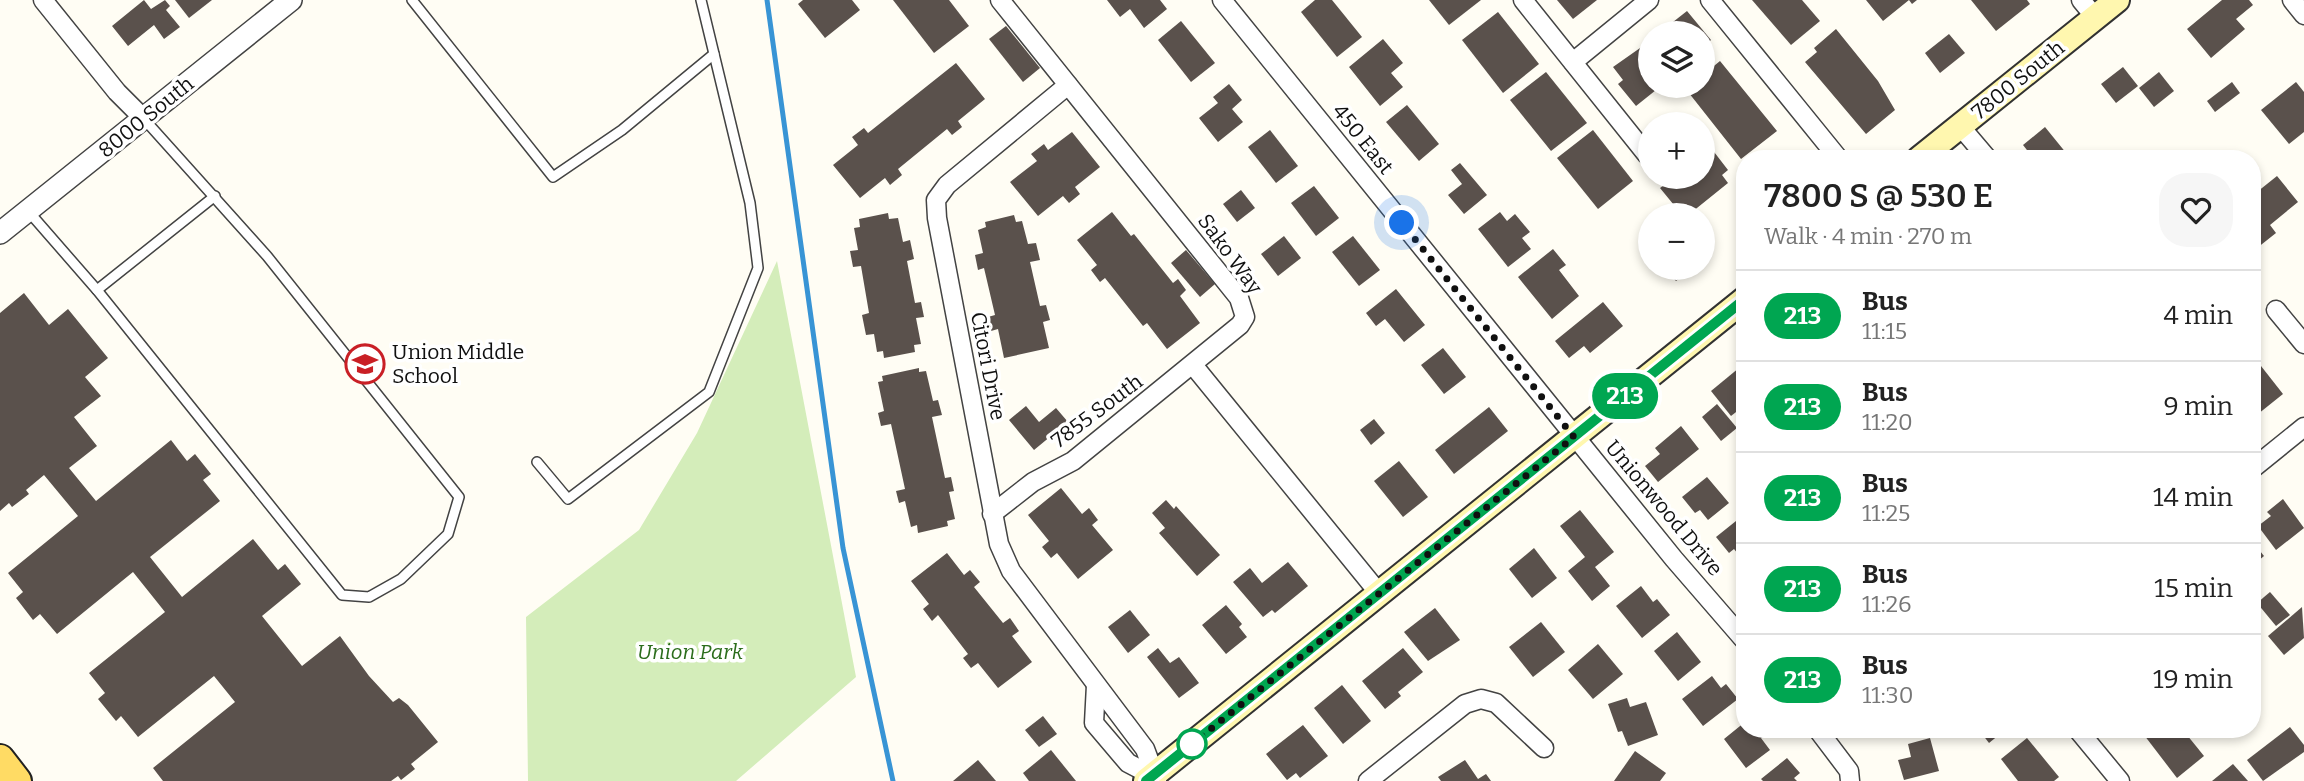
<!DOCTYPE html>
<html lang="en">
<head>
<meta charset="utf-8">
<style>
  :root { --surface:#fff; --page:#f6f6f6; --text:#222; --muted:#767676; --line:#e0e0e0 }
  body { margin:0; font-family:Bitter,serif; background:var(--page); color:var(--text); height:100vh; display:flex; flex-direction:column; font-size:26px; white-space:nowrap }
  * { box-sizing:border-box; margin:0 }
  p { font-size:23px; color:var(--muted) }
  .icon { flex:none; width:38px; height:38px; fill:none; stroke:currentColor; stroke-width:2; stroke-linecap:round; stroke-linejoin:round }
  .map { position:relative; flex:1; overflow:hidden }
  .drawer { position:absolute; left:1736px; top:150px; width:525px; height:588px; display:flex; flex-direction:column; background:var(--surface); border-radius:28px; box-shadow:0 4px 10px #0003 }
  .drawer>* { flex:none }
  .badge { padding:0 14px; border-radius:23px; font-size:24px; line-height:46px }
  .buttons { position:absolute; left:1638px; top:21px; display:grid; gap:14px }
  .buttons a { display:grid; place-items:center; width:77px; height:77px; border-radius:50%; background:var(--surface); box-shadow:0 4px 10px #0003; font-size:35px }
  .you { position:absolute; width:35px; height:35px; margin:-18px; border:5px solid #fff; border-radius:50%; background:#1a73e8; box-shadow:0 0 0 10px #1a73e833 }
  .map>.badge { position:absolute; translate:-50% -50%; box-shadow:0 0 0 4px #fff }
  .round { display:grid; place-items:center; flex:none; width:74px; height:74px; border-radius:28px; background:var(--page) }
  .headline { display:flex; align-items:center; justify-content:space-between; height:119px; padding:0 28px }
  h1 { font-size:33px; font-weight:600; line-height:52px }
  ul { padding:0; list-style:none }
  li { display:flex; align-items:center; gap:21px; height:91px; padding:0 28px; border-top:2px solid var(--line) }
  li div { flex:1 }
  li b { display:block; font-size:26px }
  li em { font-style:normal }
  li .badge { min-width:77px; font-weight:700; text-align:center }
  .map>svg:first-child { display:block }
</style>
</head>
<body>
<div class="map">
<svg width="2304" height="781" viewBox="0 0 2304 781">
  <rect width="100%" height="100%" fill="#fffdf4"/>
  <polygon fill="#d4edba" points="777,261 856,677 736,781 528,781 526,617 639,530 697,433"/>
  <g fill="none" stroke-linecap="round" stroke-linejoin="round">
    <polyline stroke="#3894d5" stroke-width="5" points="767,0 843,548 893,781"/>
  </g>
  <g fill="#5a514c">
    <polygon points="144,0 151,9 165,0 170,6 166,10 180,27 164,39 154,25 128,46 112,26"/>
    <polygon points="175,0 212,0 189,18"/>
    <polygon points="803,0 852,0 860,10 825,38 798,4"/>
    <polygon points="893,0 949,0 969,26 934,53"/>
    <polygon points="1107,0 1160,0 1167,9 1144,28 1130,9 1120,17"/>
    <polygon points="1315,0 1332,0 1362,37 1337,57 1301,12"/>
    <polygon points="1429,0 1481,0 1449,25"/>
    <polygon points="1557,0 1597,0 1573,19"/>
    <polygon points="1752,0 1802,0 1820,21 1791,45"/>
    <polygon points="1866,0 1917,0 1912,4 1909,0 1883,21"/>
    <polygon points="1971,0 2027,0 2030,4 1996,31"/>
    <polygon points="2222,0 2249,0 2253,5 2236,19 2245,29 2211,58 2187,29"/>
    <polygon points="1687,11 1711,40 1703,47 1703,33 1659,33"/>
    <polygon points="1498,12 1539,64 1503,93 1462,40"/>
    <polygon points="1181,21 1215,63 1191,82 1158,40"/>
    <polygon points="1006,26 1040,68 1023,82 989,39"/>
    <polygon points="1836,29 1878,81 1895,110 1866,134 1805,62 1817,52 1814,48"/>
    <polygon points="1949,34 1965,53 1940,73 1925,53"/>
    <polygon points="1383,39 1403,63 1391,73 1403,87 1380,106 1349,67"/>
    <polygon points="1650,41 1650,86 1661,86 1636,106 1618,84 1623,80 1613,67"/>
    <polygon points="1720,61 1777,131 1741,159 1685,88 1703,86 1703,75"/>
    <polygon points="956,63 985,99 958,121 962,127 952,135 947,129 898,169 902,175 890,185 885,178 860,198 833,165 858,145 852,137 864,128 868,133"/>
    <polygon points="2123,67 2138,86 2116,103 2101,84"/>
    <polygon points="1546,72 1587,123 1551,151 1510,100"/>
    <polygon points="2159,72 2174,91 2154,107 2139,88"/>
    <polygon points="2232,82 2240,93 2215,112 2207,101"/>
    <polygon points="2296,82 2304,92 2304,132 2289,144 2261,110"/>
    <polygon points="1229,84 1242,100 1232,109 1243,122 1218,142 1199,118 1218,103 1213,97"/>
    <polygon points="1407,105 1439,144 1419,161 1386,122"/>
    <polygon points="2045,127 2071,159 2034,159 2023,145"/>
    <polygon points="1270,130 1298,166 1276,183 1248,147"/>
    <polygon points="1593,130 1633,181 1598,209 1557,158"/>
    <polygon points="1072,132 1100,167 1075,187 1080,194 1069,203 1063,196 1038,216 1010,182 1037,161 1031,154 1044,144 1048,150"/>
    <polygon points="1711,148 1728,170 1722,175 1728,183 1692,212 1686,204 1678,210 1660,188 1675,177 1703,177 1703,155"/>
    <polygon points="1460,163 1487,195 1464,214 1448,195 1462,184 1451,170"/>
    <polygon points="2277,176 2298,202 2270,225 2276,233 2252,252 2252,196"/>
    <polygon points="1314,186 1339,218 1316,236 1291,203"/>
    <polygon points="1241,190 1255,208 1237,222 1223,204"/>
    <polygon points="1112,212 1131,236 1134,234 1173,283 1178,279 1186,290 1180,296 1200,323 1167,349 1147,323 1143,326 1105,278 1100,282 1091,270 1097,265 1077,240"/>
    <polygon points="1500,212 1507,221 1515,214 1530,232 1522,238 1531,249 1508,267 1478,229"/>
    <polygon points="888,213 889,219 898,218 903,242 910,240 914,259 907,261 915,303 921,302 924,317 916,318 921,344 914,345 915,352 884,358 883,351 877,352 874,334 866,335 862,315 869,313 861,266 853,267 850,251 858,250 854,228 860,227 859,219"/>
    <polygon points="1014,215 1016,222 1022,221 1028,244 1036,243 1040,260 1030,262 1040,306 1046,305 1050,320 1043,322 1049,348 1004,358 998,329 991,331 988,317 995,315 984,268 978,270 975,255 983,253 978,230 986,227 985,222"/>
    <polygon points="1284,236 1301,258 1278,276 1261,254"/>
    <polygon points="1353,236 1380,270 1359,286 1332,252"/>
    <polygon points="1553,249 1566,265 1559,270 1579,296 1552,319 1518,277"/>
    <polygon points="1186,250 1215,284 1200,297 1171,263"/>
    <polygon points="1665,268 1693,268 1676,281"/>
    <polygon points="1396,289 1425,325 1404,342 1385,319 1376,326 1366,313"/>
    <polygon points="24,293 49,325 68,309 108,358 85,377 101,396 74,417 97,446 69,468 96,501 171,440 187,461 195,454 211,474 203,480 220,501 150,557 182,597 253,539 278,570 285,564 301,584 262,616 302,666 340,636 369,676 393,702 399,698 408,705 438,742 411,764 415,769 401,780 398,776 391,781 163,781 153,768 235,702 214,676 138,737 121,716 116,721 98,699 105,693 89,673 165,612 133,572 57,634 40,614 33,620 16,598 23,592 8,573 78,516 44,475 26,490 29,494 12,507 9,503 0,511 0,313"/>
    <polygon points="1603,302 1623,326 1590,353 1584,346 1569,358 1555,341"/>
    <polygon points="1443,348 1466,377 1444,394 1421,365"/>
    <polygon points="1745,363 1745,405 1731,416 1711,391"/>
    <polygon points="2261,366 2283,394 2258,414 2252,407 2252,372"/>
    <polygon points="919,368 919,372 926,371 933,401 938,400 942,415 932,417 945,478 951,477 954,491 949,492 955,519 947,521 948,526 918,533 917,525 911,527 905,501 899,503 896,491 905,489 891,424 881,426 878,413 884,411 878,382 883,381 882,376"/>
    <polygon points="1717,404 1737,428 1721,441 1702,417"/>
    <polygon points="1026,406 1039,422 1056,408 1068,422 1034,450 1009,420"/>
    <polygon points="1489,407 1508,431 1454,474 1435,450"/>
    <polygon points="1374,419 1385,433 1371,445 1360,430"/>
    <polygon points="1681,426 1699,449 1658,482 1645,466 1660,454 1655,448"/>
    <polygon points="1399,461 1428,497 1403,517 1374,481"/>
    <polygon points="1707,477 1729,503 1708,520 1700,510 1695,513 1682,497"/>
    <polygon points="1061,488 1082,514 1089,508 1098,520 1092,525 1113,550 1078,579 1057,553 1051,558 1042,547 1049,541 1028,515"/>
    <polygon points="2283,499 2304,528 2276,550 2258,526 2271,516 2267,512"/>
    <polygon points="1166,500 1174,509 1176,506 1220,555 1197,576 1159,533 1165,528 1152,513"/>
    <polygon points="1580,510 1614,552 1595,567 1610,586 1592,601 1568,571 1585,557 1560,526"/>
    <polygon points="1741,517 1745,522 1745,556 1742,559 1734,549 1729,553 1716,537"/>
    <polygon points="2252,541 2264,556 2252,566"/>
    <polygon points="1534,548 1557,578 1532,598 1509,569"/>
    <polygon points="947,553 964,575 970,570 980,582 974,587 1003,623 1010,618 1019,631 1012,636 1032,662 998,688 978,663 971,668 963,658 968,654 938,615 932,621 923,609 929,604 911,581"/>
    <polygon points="1288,562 1308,586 1275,613 1272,610 1263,617 1233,582 1250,568 1262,583"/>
    <polygon points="1641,586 1653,602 1657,599 1670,615 1642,638 1616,606"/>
    <polygon points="2270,592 2290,615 2276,626 2257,603"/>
    <polygon points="1226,605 1242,624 1239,627 1247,637 1226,654 1202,625"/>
    <polygon points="2302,607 2304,638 2284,655 2268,636"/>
    <polygon points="1435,608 1460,640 1428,661 1404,632"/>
    <polygon points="1130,610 1150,635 1128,653 1108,627"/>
    <polygon points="1541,622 1565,652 1533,677 1509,647"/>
    <polygon points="1677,632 1701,662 1678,681 1654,651"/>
    <polygon points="1598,644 1623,674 1593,699 1568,670"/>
    <polygon points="1158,648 1170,663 1179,657 1199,683 1179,698 1147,657"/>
    <polygon points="1403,648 1423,672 1398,692 1401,696 1385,709 1362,681"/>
    <polygon points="2252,672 2261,673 2257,718 2252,717"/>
    <polygon points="1712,676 1721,688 1726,684 1738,699 1703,726 1682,699"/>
    <polygon points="1342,685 1371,721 1343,744 1314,708"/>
    <polygon points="1627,698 1630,707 1646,702 1658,735 1628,746 1622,731 1618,732 1608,704"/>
    <polygon points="1043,716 1057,734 1039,747 1025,730"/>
    <polygon points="1745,722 1745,730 1762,730 1765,734 1761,738 1770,750 1746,768 1724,739"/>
    <polygon points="1303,725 1328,756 1300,778 1296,773 1287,780 1266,754"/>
    <polygon points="2290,727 2304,745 2304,752 2263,781 2247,760"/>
    <polygon points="1979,730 2005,730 1989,743"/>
    <polygon points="2143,730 2183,730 2204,756 2177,778 2141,731"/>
    <polygon points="1930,738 1939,771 1904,780 1898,760 1911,757 1908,744"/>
    <polygon points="2027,738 2059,777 2054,781 2018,781 2001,759"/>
    <polygon points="1051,750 1076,781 1029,781 1023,773"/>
    <polygon points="1635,751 1666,773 1660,781 1614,781"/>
    <polygon points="1787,758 1800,773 1794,778 1797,781 1763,781 1761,779"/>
    <polygon points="978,760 996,781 953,781"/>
    <polygon points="1465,760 1478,779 1486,774 1491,781 1441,781 1438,777"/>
    <polygon points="2233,764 2248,781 2212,781"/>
  </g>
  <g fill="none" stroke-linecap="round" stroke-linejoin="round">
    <g stroke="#434343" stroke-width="12">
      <g id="service">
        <polyline points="412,0 553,177 622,130 714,54"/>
        <polyline points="29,212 97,290 342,595 369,597 401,579 448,534 459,497 267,256 144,119"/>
        <polyline points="97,290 215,196"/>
        <polyline points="537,462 568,499 709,392 758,268 750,203 701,0"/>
      </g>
    </g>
    <g stroke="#434343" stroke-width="21">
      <g id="minor">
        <polyline points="43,0 117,92 144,119"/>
        <polyline points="1222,0 1674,559 1745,641"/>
        <polyline points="1523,0 1647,155"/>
        <polyline points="1710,0 1839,159"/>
        <polyline points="2081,0 2095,17"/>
        <polyline points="2292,0 2304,15"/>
        <polyline points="1573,62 1649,0"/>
        <polyline points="1068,85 947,185 936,200 937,218 999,544 1011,571 1145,749 1157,781"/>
        <polyline points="1960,126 1988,159"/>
        <polyline points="2276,310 2304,344"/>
        <polyline points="1193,365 1378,592"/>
        <polyline points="2252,469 2304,427"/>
        <polyline points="992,514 1033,482 1073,461 1240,325 1245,317 1239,298 1000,0"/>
        <polyline points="1096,685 1094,723 1128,763 1153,776"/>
        <polyline points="1818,730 1849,771 1850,781"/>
        <polyline points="2078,730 2120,781"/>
        <polyline points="1368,781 1465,704 1481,699 1496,703 1544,748"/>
      </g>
    </g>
    <g stroke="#434343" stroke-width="24">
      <polyline id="tertiary" points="0,233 291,0"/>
    </g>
    <g stroke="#323232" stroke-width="28">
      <g id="secondary">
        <polyline points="1919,159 2117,0"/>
        <polyline points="1146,781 1745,299"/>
      </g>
    </g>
    <g stroke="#212121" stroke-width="32">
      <polyline id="primary" points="0,759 17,781"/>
    </g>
    <use href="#service" stroke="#fff" stroke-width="9"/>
    <use href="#minor" stroke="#fff" stroke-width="18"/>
    <use href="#tertiary" stroke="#fff" stroke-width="21"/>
    <use href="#secondary" stroke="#fff7af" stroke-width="24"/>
    <use href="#primary" stroke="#ffdb64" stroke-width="28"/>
  </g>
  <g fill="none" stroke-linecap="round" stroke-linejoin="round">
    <g stroke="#fff" stroke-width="16">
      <polyline id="line" points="1146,781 1745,299"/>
    </g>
    <use href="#line" stroke="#00a651" stroke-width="10"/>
    <polyline stroke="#101010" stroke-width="7" stroke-dasharray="0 12.6" points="1192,744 1574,437 1402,223"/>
  </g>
  <defs>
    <g id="school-ring" transform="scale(2.0125)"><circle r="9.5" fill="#fff" stroke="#c91f25" stroke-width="1.5"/><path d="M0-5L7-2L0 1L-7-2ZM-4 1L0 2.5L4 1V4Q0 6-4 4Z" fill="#c91f25"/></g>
  </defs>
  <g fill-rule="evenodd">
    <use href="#school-ring" x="365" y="364"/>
  </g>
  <circle fill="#fff" stroke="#00a651" stroke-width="3.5" cx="1192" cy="744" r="14"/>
  <g text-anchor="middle" stroke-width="7" stroke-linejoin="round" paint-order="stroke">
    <g font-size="21" fill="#101010" stroke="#fff">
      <text transform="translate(2018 80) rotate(-39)" y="7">7800 South</text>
      <text transform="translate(146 117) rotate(-39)" y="7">8000 South</text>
      <text transform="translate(1363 139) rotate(51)" y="7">450 East</text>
      <text transform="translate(1230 254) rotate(54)" y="7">Sako Way</text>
      <text transform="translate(988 366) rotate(79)" y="7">Citori Drive</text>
      <text transform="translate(1097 411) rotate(-37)" y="7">7855 South</text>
      <text transform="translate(1664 508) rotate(50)" y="7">Unionwood Drive</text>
    </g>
    <g font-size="21" fill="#101010" stroke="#fff" text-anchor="start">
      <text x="392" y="359">Union Middle<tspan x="392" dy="24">School</tspan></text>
    </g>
    <g font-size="21" font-style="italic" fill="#2b6d1c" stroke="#fff">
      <text x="690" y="659">Union Park</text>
    </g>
  </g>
</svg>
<div class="buttons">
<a><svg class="icon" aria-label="layers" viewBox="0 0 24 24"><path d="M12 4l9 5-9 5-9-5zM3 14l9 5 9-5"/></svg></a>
<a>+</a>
<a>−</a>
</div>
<div class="you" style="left:1402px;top:223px"></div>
<b class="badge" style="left:1625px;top:396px;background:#00a651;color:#fff">213</b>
<section class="drawer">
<div class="headline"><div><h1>7800 S @ 530 E</h1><p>Walk · 4 min · 270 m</p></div><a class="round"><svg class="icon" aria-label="heart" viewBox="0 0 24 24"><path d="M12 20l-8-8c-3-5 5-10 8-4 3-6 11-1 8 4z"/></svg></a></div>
<ul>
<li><span class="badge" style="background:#00a651;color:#fff">213</span><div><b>Bus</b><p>11:15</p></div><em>4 min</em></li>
<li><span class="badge" style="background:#00a651;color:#fff">213</span><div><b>Bus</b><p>11:20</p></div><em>9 min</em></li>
<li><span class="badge" style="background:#00a651;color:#fff">213</span><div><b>Bus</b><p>11:25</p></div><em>14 min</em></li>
<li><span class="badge" style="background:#00a651;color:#fff">213</span><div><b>Bus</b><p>11:26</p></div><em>15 min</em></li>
<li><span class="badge" style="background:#00a651;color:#fff">213</span><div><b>Bus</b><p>11:30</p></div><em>19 min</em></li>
</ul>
</section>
</div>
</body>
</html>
